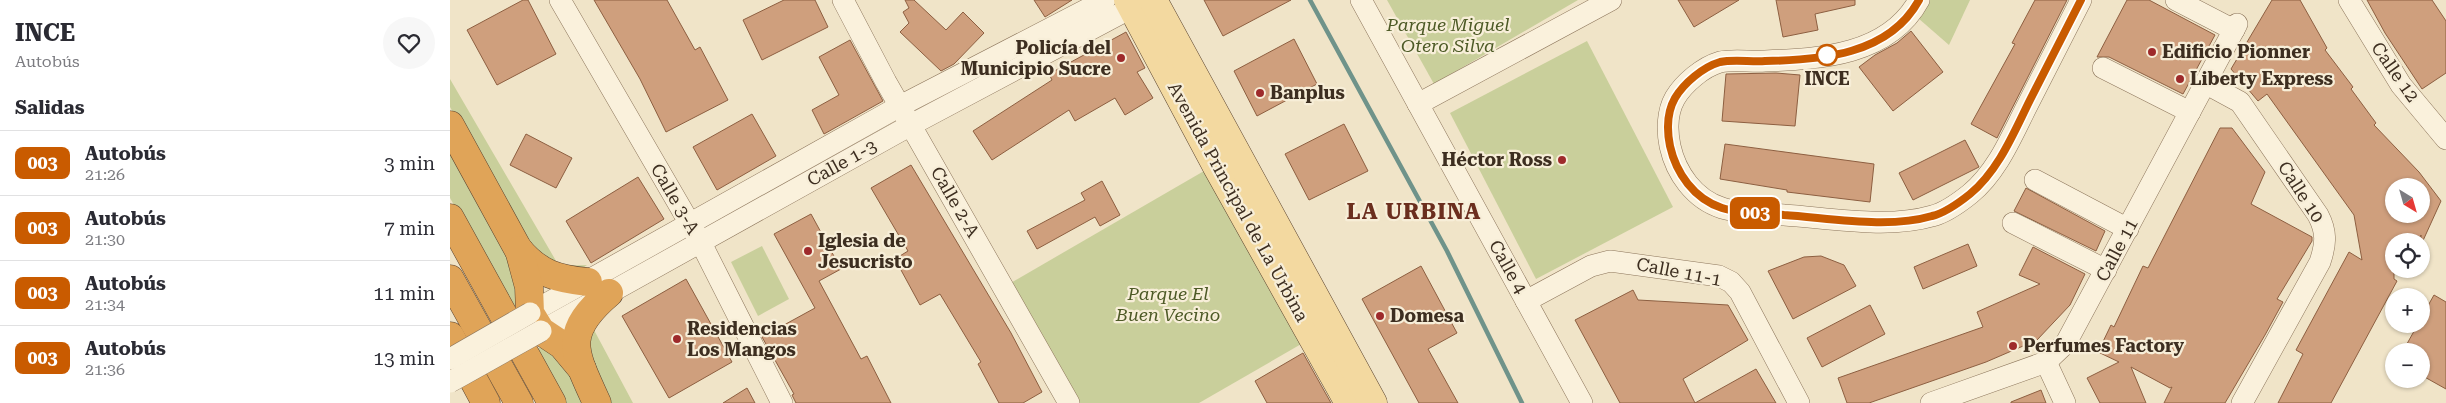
<!DOCTYPE html>
<html lang="es">
<head>
<meta charset="utf-8">
<style>
  :root { --surface:#fff; --page:#f7f7f7; --text:#2b2b33; --muted:#7c7c81; --line:#e1e1e2 }
  body { margin:0; font-family:"Roboto Serif",serif; background:var(--page); color:var(--text); height:100vh; display:flex; flex-direction:column; font-size:19px; white-space:nowrap }
  * { box-sizing:border-box; margin:0 }
  p { font-size:16px; color:var(--muted) }
  .icon { flex:none; width:28px; height:28px; fill:none; stroke:currentColor; stroke-width:2; stroke-linecap:round; stroke-linejoin:round }
  .map { position:relative; flex:1; overflow:hidden }
  .details { display:flex; flex-direction:column; background:var(--surface); width:450px }
  .details>* { flex:none }
  .badge { padding:0 10px; border-radius:8px; font-size:18px; line-height:32px }
  .needle { width:32px; rotate:143deg }
  .fabs { position:absolute; left:1935px; top:178px; display:grid; gap:10px }
  .fabs a { display:grid; place-items:center; width:45px; height:45px; border-radius:50%; background:var(--surface); box-shadow:0 1px 4px #0004; font-size:25px }
  .map>.badge { position:absolute; translate:-50% -50%; box-shadow:0 0 0 2px #fff }
  h2 { padding:0 15px; font-size:19px; line-height:45px }
  .round { display:grid; place-items:center; flex:none; width:52px; height:52px; border-radius:26px; background:var(--page) }
  .head { display:flex; align-items:center; justify-content:space-between; height:85px; padding:0 15px }
  h1 { font-size:24px; font-weight:700; line-height:38px }
  ul { padding:0; list-style:none }
  li { display:flex; align-items:center; gap:15px; height:65px; padding:0 15px; border-top:1px solid var(--line) }
  li div { flex:1 }
  li b { display:block; font-size:19px }
  li em { font-style:normal }
  li .badge { min-width:55px; font-weight:700; text-align:center }
  main { display:flex; flex:1; min-height:0 }
  .map>svg:first-child { display:block }
</style>
</head>
<body>
<main>
<section class="details">
<div class="head"><div><h1>INCE</h1><p>Autobús</p></div><a class="round"><svg class="icon" aria-label="heart" viewBox="0 0 24 24"><path d="M12 20l-8-8c-3-5 5-10 8-4 3-6 11-1 8 4z"/></svg></a></div>
<h2>Salidas</h2>
<ul>
<li><span class="badge" style="background:#c95b00;color:#fff">003</span><div><b>Autobús</b><p>21:26</p></div><em>3 min</em></li>
<li><span class="badge" style="background:#c95b00;color:#fff">003</span><div><b>Autobús</b><p>21:30</p></div><em>7 min</em></li>
<li><span class="badge" style="background:#c95b00;color:#fff">003</span><div><b>Autobús</b><p>21:34</p></div><em>11 min</em></li>
<li><span class="badge" style="background:#c95b00;color:#fff">003</span><div><b>Autobús</b><p>21:36</p></div><em>13 min</em></li>
</ul>
</section>
<div class="map">
<svg width="1996" height="403" viewBox="0 0 1996 403">
  <rect width="100%" height="100%" fill="#f0e4c8"/>
  <g fill="#c9cf9b">
    <polygon points="937,0 1128,0 984,84"/>
    <polygon points="1480,0 1520,0 1499,45 1468,18"/>
    <polygon points="1137,41 1223,207 1086,279 1000,113"/>
    <path d="M 0,79 L 109,266 L 137,265 C 116,283 95,270 80,252 L 0,107 Z"/>
    <polygon points="0,142 61,252 69,302 62,308 0,198"/>
    <polygon points="754,171 853,343 749,403 627,403 559,284"/>
    <polygon points="312,246 339,299 308,316 281,262"/>
    <polygon points="158,307 144,330 183,403 159,403 133,334"/>
    <polygon points="96,344 104,349 136,403 108,403 80,353"/>
  </g>
  <g fill="none" stroke-linecap="round" stroke-linejoin="round">
    <polyline stroke="#6f938a" stroke-width="4.5" points="860,0 997,251 1072,403"/>
  </g>
  <g fill="#cf9f7d" stroke="#8d5f41" fill-rule="evenodd">
    <polygon points="73,0 78,0 106,54 47,85 17,30"/>
    <polygon points="144,0 217,0 245,50 250,47 278,100 216,132 190,79"/>
    <polygon points="334,0 365,0 378,27 312,60 293,20"/>
    <polygon points="455,0 464,0 496,30 513,12 534,33 504,64 491,71 450,32 459,23 453,12 459,8"/>
    <polygon points="584,0 622,0 595,17"/>
    <polygon points="754,0 841,0 773,36"/>
    <polygon points="1228,0 1289,0 1244,27"/>
    <polygon points="1326,0 1405,0 1405,5 1365,14 1368,30 1333,37"/>
    <polygon points="1585,0 1617,0 1547,138 1521,124 1565,44 1562,43"/>
    <polygon points="1677,0 1699,0 1765,35 1733,94 1659,57 1647,57"/>
    <path d="M 1822,0 L 1850,0 L 1877,48 L 1875,50 L 1903,87 L 1901,89 L 1926,123 L 1924,125 L 1969,172 L 1991,201 L 1971,245 L 1971,235 L 1968,241 L 1944,241 L 1944,279 L 1947,281 L 1881,403 L 1828,403 L 1853,354 L 1846,350 L 1899,252 L 1912,260 L 1904,215 L 1817,94 L 1808,101 L 1781,69 ZM 1944,186 L 1971,186 L 1971,214 L 1944,214 Z"/>
    <polygon points="1917,0 1982,0 1996,21 1996,73 1972,89 1935,33"/>
    <polygon points="1461,31 1493,72 1443,111 1409,67 1425,55 1447,43"/>
    <polygon points="676,32 695,68 687,72 703,98 675,115 665,98 625,121 619,110 542,160 523,131 602,80 599,74"/>
    <polygon points="844,39 867,84 807,116 784,71"/>
    <polygon points="400,40 433,101 374,134 362,110 389,95 369,57"/>
    <polygon points="1326,73 1350,75 1345,126 1272,121 1276,74"/>
    <polygon points="302,114 326,156 267,190 243,147"/>
    <polygon points="894,124 918,171 859,200 835,154"/>
    <polygon points="1770,128 1782,128 1815,172 1801,204 1862,237 1862,241 1827,299 1833,302 1815,335 1775,403 1714,403 1722,387 1720,388 1681,367 1696,403 1650,403 1637,378 1669,362 1648,352 1661,325 1664,327 1693,266 1698,268"/>
    <polygon points="76,134 122,158 106,188 60,165"/>
    <polygon points="1515,140 1529,167 1463,200 1449,173"/>
    <polygon points="1275,144 1424,164 1420,202 1337,192 1337,190 1270,179"/>
    <polygon points="461,165 561,333 592,392 573,403 549,403 528,364 531,362 490,294 470,305 445,259 458,251 421,188"/>
    <polygon points="188,177 214,219 141,263 116,221"/>
    <polygon points="652,181 670,215 650,226 645,217 587,249 577,231 635,200 631,193"/>
    <polygon points="1576,188 1655,231 1646,251 1564,211"/>
    <polygon points="361,214 391,269 369,281 411,359 417,356 441,403 346,403 342,395 344,394 312,337 365,308 324,234"/>
    <polygon points="1518,244 1527,266 1473,289 1464,267"/>
    <polygon points="1583,247 1635,274 1620,305 1587,340 1536,362 1419,403 1397,403 1388,378 1533,327 1527,312 1590,284 1569,275"/>
    <polygon points="1371,256 1394,265 1406,286 1343,319 1318,271 1354,257"/>
    <polygon points="971,266 1007,333 978,349 1008,403 969,403 912,299"/>
    <polygon points="236,279 282,362 219,398 172,316"/>
    <polygon points="1183,290 1188,300 1278,305 1298,340 1233,379 1245,403 1306,369 1326,403 1170,403 1125,320"/>
    <polygon points="1984,295 1996,302 1996,389 1971,375 1971,351 1953,351 1968,324 1971,324 1971,318"/>
    <polygon points="1420,305 1435,334 1372,367 1357,338"/>
    <polygon points="853,353 881,403 817,403 805,381"/>
    <polygon points="297,388 305,403 273,403"/>
    <polygon points="1591,390 1596,403 1561,403 1561,402"/>
  </g>
  <g fill="none" stroke-linecap="round" stroke-linejoin="round">
    <g stroke="#8d765c" stroke-width="22">
      <g id="minor">
        <polyline points="110,0 250,241 332,403"/>
        <polyline points="393,0 436,82 619,403"/>
        <polyline points="911,0 1132,403"/>
        <path d="M 1469,0 C 1439,55 1371,59 1315,61 C 1301,62 1283,59 1270,62 C 1253,67 1234,83 1225,98 C 1217,112 1217,131 1220,146 C 1226,173 1244,199 1272,208 C 1291,214 1315,213 1334,215 C 1379,218 1438,229 1482,216 C 1495,213 1510,202 1520,194 C 1548,171 1562,135 1578,104 C 1596,69 1613,35 1631,0"/>
        <polyline points="1726,0 1784,30"/>
        <polyline points="1899,0 1951,85 1996,139"/>
        <polyline points="1653,68 1740,112"/>
        <path d="M 1755,83 L 1790,102 L 1868,215 C 1877,232 1876,244 1870,262 L 1792,403"/>
        <polyline points="968,104 1161,0"/>
        <polyline points="1585,180 1678,229"/>
        <polyline points="1563,223 1656,270"/>
        <polyline points="1076,301 1141,266 1160,261 1269,276 1281,282 1290,292 1349,403"/>
        <polyline points="80,313 450,106 655,0"/>
        <polyline points="91,331 461,125 696,0"/>
        <polyline points="1596,362 1615,403"/>
        <polyline points="1481,403 1596,362 1616,343 1787,24"/>
      </g>
    </g>
    <g stroke="#5b4430" stroke-width="29">
      <g id="major">
        <polyline points="678,0 767,167 899,403"/>
        <polyline points="703,0 923,403"/>
      </g>
    </g>
    <g stroke="#5b4430" stroke-width="29">
      <g id="highway">
        <path d="M 0,125 L 68,249 C 89,274 107,279 138,282"/>
        <polyline points="0,218 102,403"/>
        <polyline points="69,250 79,287 80,313 91,331 112,345 132,369"/>
        <polyline points="0,279 69,403"/>
        <polyline points="0,336 36,403"/>
        <path d="M 147,403 C 124,352 111,334 159,293"/>
      </g>
    </g>
    <use href="#minor" stroke="#faf1dc" stroke-width="21"/>
    <use href="#major" stroke="#f3d9a0" stroke-width="28"/>
    <use href="#highway" stroke="#e0a458" stroke-width="28"/>
    <g stroke="#8d765c" stroke-width="22" stroke-linecap="butt">
      <g id="minor-bridge">
        <polyline points="0,359 80,313"/>
        <polyline points="0,382 91,331"/>
      </g>
    </g>
    <use href="#minor-bridge" stroke="#faf1dc" stroke-width="21"/>
  </g>
  <g fill="none" stroke-linecap="round" stroke-linejoin="round">
    <g stroke="#fff" stroke-width="11">
      <path id="line" d="M 1469,0 C 1439,55 1371,60 1315,61 C 1301,62 1283,59 1270,62 C 1253,67 1234,83 1225,98 C 1217,112 1217,131 1220,146 C 1226,173 1244,199 1272,208 C 1291,214 1315,213 1334,215 C 1380,218 1438,229 1482,216 C 1495,213 1510,202 1520,194 C 1549,170 1564,132 1580,100 C 1597,67 1614,33 1631,0"/>
    </g>
    <use href="#line" stroke="#c95b00" stroke-width="8"/>
  </g>
  <g fill="#9e2a2b" stroke="#f7eed8" stroke-width="2">
    <circle cx="1702" cy="52" r="5"/>
    <circle cx="671" cy="58" r="5"/>
    <circle cx="1730" cy="79" r="5"/>
    <circle cx="810" cy="93" r="5"/>
    <circle cx="1112" cy="160" r="5"/>
    <circle cx="358" cy="251" r="5"/>
    <circle cx="930" cy="316" r="5"/>
    <circle cx="227" cy="339" r="5"/>
    <circle cx="1563" cy="346" r="5"/>
  </g>
  <circle fill="#fff" stroke="#c95b00" stroke-width="2.5" cx="1377" cy="55" r="10"/>
  <g text-anchor="middle" stroke-width="4.5" stroke-linejoin="round" paint-order="stroke">
    <g font-size="18" font-style="italic" fill="#4d5a26" stroke="#f7eed8">
      <text x="998" y="31">Parque Miguel<tspan x="998" dy="21">Otero Silva</tspan></text>
      <text x="718" y="300">Parque El<tspan x="718" dy="21">Buen Vecino</tspan></text>
    </g>
    <g font-size="18" font-weight="bold" fill="#3d2e20" stroke="#f7eed8" text-anchor="start">
      <text x="661" y="54" text-anchor="end">Policía del<tspan x="661" dy="21">Municipio Sucre</tspan></text>
      <text x="1712" y="58">Edificio Pionner</text>
      <text x="1740" y="85">Liberty Express</text>
      <text x="820" y="99">Banplus</text>
      <text x="1102" y="166" text-anchor="end">Héctor Ross</text>
      <text x="368" y="247">Iglesia de<tspan x="368" dy="21">Jesucristo</tspan></text>
      <text x="940" y="322">Domesa</text>
      <text x="237" y="335">Residencias<tspan x="237" dy="21">Los Mangos</tspan></text>
      <text x="1573" y="352">Perfumes Factory</text>
    </g>
    <g font-size="18" fill="#3d2e20" stroke="#f7eed8">
      <text transform="translate(1945 72) rotate(55)" y="6">Calle 12</text>
      <text transform="translate(392 163) rotate(-29)" y="6">Calle 1-3</text>
      <text transform="translate(1851 192) rotate(57)" y="6">Calle 10</text>
      <text transform="translate(225 199) rotate(60)" y="6">Calle 3-A</text>
      <text transform="translate(505 202) rotate(60)" y="6">Calle 2-A</text>
      <text transform="translate(788 202) rotate(61)" y="6">Avenida Principal de La Urbina</text>
      <text transform="translate(1667 250) rotate(-62)" y="6">Calle 11</text>
      <text transform="translate(1058 267) rotate(61)" y="6">Calle 4</text>
      <text transform="translate(1229 272) rotate(11)" y="6">Calle 11-1</text>
    </g>
    <g font-size="18" font-weight="bold" fill="#3d2e20" stroke="#f7eed8">
      <text x="1377" y="85">INCE</text>
    </g>
    <g font-size="22" font-weight="bold" letter-spacing="1" fill="#6b2e1e" stroke="#f7eed8">
      <text x="964" y="219">LA URBINA</text>
    </g>
  </g>
</svg>
<div class="fabs">
<a><svg class="needle" viewBox="-14 -14 28 28"><path d="M0-13l5 13h-10z" fill="#e53935"/><path d="M0 13l5-13h-10z" fill="#7c7c81"/></svg></a>
<a><svg class="icon" aria-label="locate" viewBox="0 0 24 24"><circle cx="12" cy="12" r="6"/><path d="M12 2v4M12 18v4M2 12h4M18 12h4"/></svg></a>
<a>+</a>
<a>−</a>
</div>
<b class="badge" style="left:1305px;top:213px;background:#c95b00;color:#fff">003</b>
</div>
</main>
</body>
</html>
